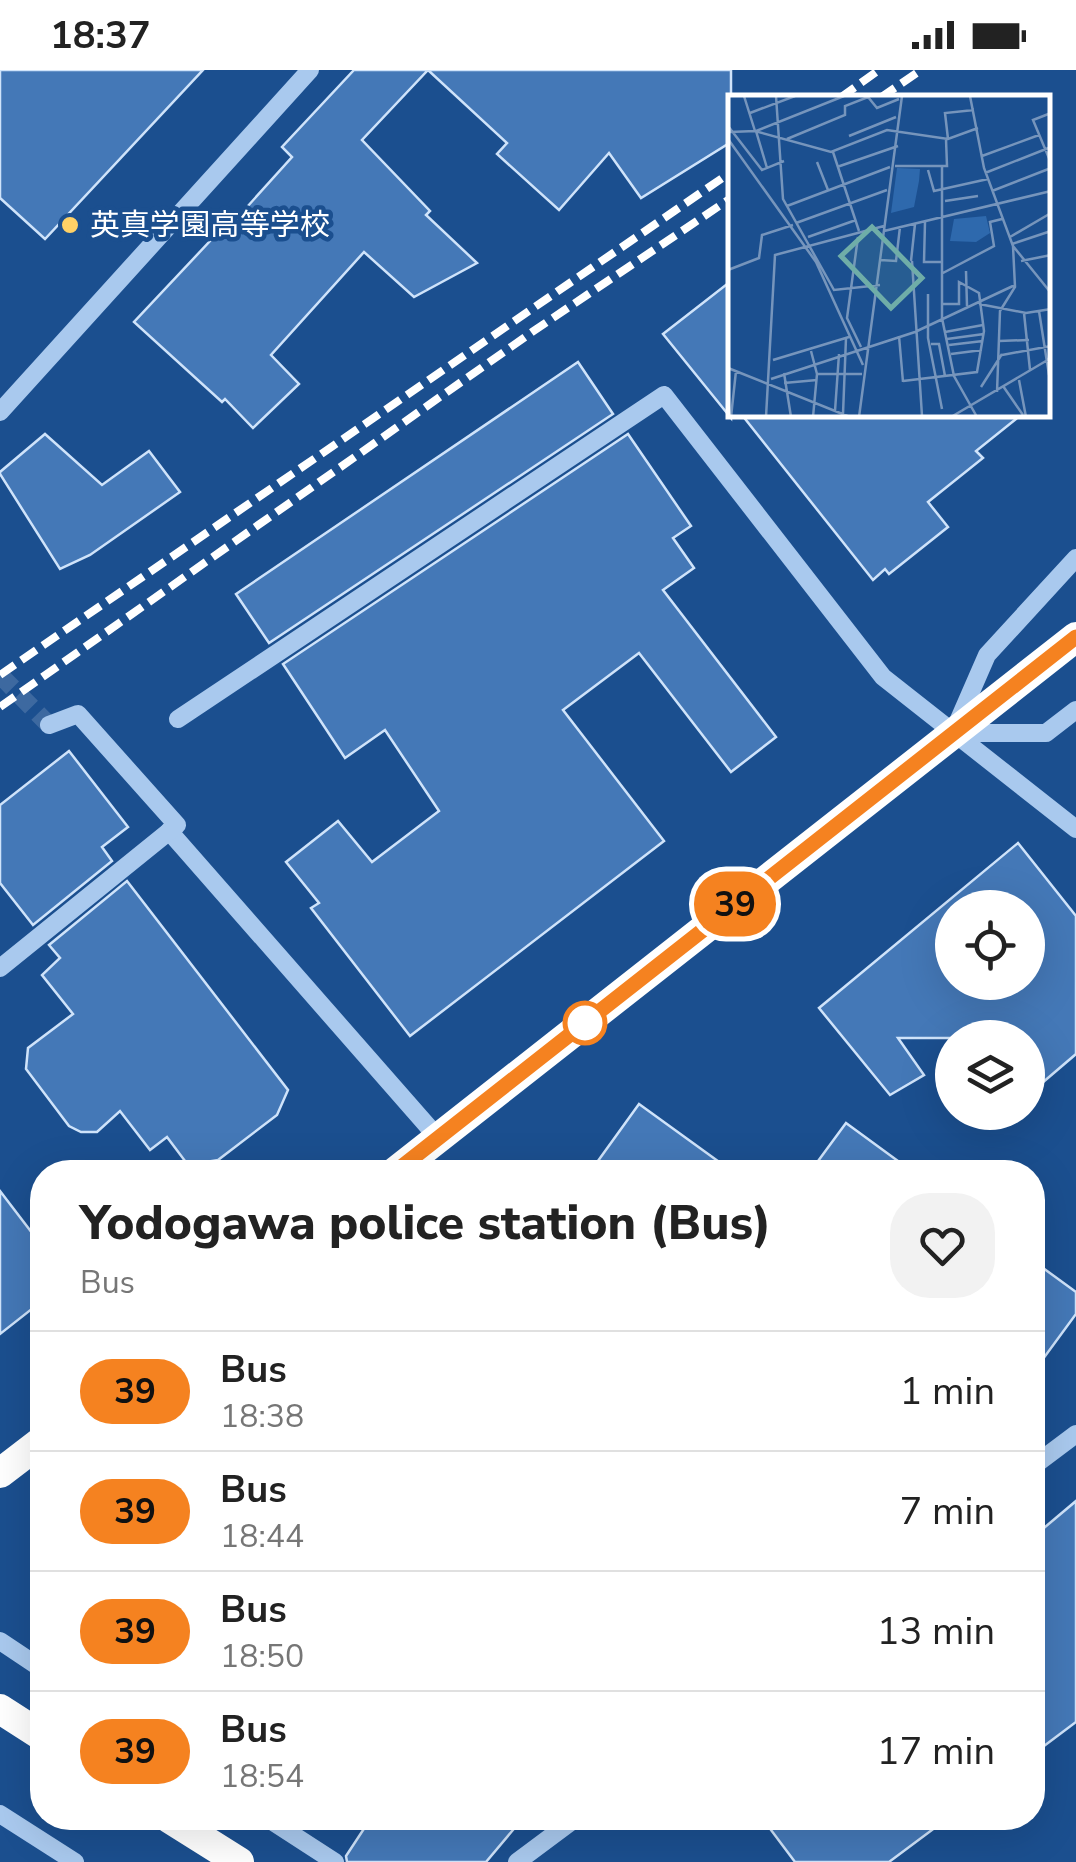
<!DOCTYPE html>
<html lang="en">
<head>
<meta charset="utf-8">
<style>
  :root { --surface:#fff; --page:#f2f2f2; --text:#222; --muted:#767676; --line:#e0e0e0 }
  body { margin:0; font-family:"Nunito Sans","Noto Sans JP",sans-serif; background:var(--page); color:var(--text); height:100vh; display:flex; flex-direction:column; font-size:38px; white-space:nowrap }
  * { box-sizing:border-box; margin:0 }
  p { font-size:32px; color:var(--muted) }
  .icon { flex:none; width:55px; height:55px; fill:none; stroke:currentColor; stroke-width:2; stroke-linecap:round; stroke-linejoin:round }
  .map { position:relative; flex:1; overflow:hidden }
  .details { position:absolute; left:30px; top:1090px; width:1015px; height:670px; display:flex; flex-direction:column; background:var(--surface); border-radius:40px; box-shadow:0 10px 40px #0002 }
  .details>* { flex:none }
  .badge { padding:0 20px; border-radius:32px; font-size:35px; line-height:65px }
  .tools { position:absolute; left:935px; top:820px; display:grid; gap:20px }
  .tools a { display:grid; place-items:center; width:110px; height:110px; border-radius:50%; background:var(--surface); box-shadow:0 10px 40px #0002; font-size:50px }
  .map>.badge { position:absolute; translate:-50% -50%; box-shadow:0 0 0 5px #fff }
  .round { display:grid; place-items:center; flex:none; width:105px; height:105px; border-radius:40px; background:var(--page) }
  .summary { display:flex; align-items:center; justify-content:space-between; height:170px; padding:0 50px }
  h1 { font-size:48px; font-weight:800; line-height:75px }
  ul { padding:0; list-style:none }
  li { display:flex; align-items:center; gap:30px; height:120px; padding:0 50px; border-top:2px solid var(--line) }
  li div { flex:1 }
  li b { display:block; font-size:38px }
  li em { font-style:normal }
  li .badge { min-width:110px; font-weight:700; text-align:center }
  .status { display:flex; justify-content:space-between; align-items:center; height:70px; padding:0 50px; background:var(--surface); direction:ltr }
  .status svg { height:28px; fill:currentColor }
  .map>svg:first-child { display:block }
</style>
</head>
<body>
<div class="status"><b>18:37</b><svg viewBox="0 0 49 12"><path d="M0 12V9h3v3zM5 12V6h3v6zM10 12V3h3v9zM15 12V0h3v12zM26 1h20v11H26zM47 4h2v5h-2z"/></svg></div>
<div class="map">
<svg width="1076" height="1792" viewBox="0 0 1076 1792">
  <rect width="100%" height="100%" fill="#1b4f8f"/>
  <g fill="#4478b7" stroke="#cfe3fa" stroke-width="2.5" fill-rule="evenodd">
    <polygon points="0,0 203,0 45,169 0,128"/>
    <polygon points="354,0 731,0 731,72 641,128 609,83 559,140 497,84 507,73 428,0 362,70 430,141 426,145 477,193 414,227 364,182 271,285 299,314 253,358 225,329 222,332 134,252 226,154 229,157 292,87 282,77"/>
    <polygon points="731,211 731,348 663,264"/>
    <polygon points="578,292 613,344 269,573 236,524"/>
    <polygon points="742,345 1021,345 976,381 983,388 928,432 948,457 889,504 885,499 873,510"/>
    <polygon points="45,364 102,415 149,381 180,422 90,485 60,499 0,404 0,402"/>
    <polygon points="628,364 691,456 673,468 694,498 663,520 776,667 731,702 639,583 563,640 664,771 410,966 311,838 319,833 286,792 338,751 372,792 439,741 385,660 345,688 283,594"/>
    <polygon points="69,681 128,757 102,777 112,791 33,855 0,813 0,735"/>
    <path d="M 1018,773 L 1076,846 L 1076,984 L 1028,1025 L 1028,968 L 898,968 L 924,1005 L 890,1025 L 819,938 ZM 952,838 L 1028,838 L 1028,912 L 952,912 Z"/>
    <polygon points="127,811 288,1020 277,1045 218,1090 188,1095 167,1067 150,1080 120,1041 97,1062 81,1062 69,1056 26,999 28,978 73,944 42,905 60,888 49,875"/>
    <polygon points="639,1034 733,1102 590,1102"/>
    <polygon points="846,1053 913,1102 810,1102"/>
    <polygon points="0,1121 42,1176 42,1231 0,1264"/>
    <polygon points="1032,1190 1076,1222 1076,1244 1032,1304"/>
    <polygon points="1076,1431 1076,1652 1032,1685 1032,1468"/>
    <polygon points="371,1748 523,1748 486,1792 347,1792 346,1786"/>
    <polygon points="762,1748 948,1748 889,1792 795,1792"/>
  </g>
  <g fill="none" stroke-linecap="round" stroke-linejoin="round">
    <polyline stroke="#3d69a0" stroke-width="18" stroke-dasharray="18 9" stroke-linecap="butt" points="0,605 49,655"/>
    <g stroke="#a9c9ee" stroke-width="18">
      <polyline points="0,342 310,0"/>
      <polyline points="1076,488 987,585 953,663 1046,663 1076,640"/>
      <polyline points="178,649 664,325 883,607 1076,759"/>
      <polyline points="169,761 439,1069"/>
      <polyline points="0,898 177,755 78,644 49,655"/>
      <polyline points="1032,1397 1076,1364"/>
      <polyline points="0,1571 42,1599"/>
      <polyline points="0,1744 75,1792"/>
      <polyline points="267,1748 335,1792"/>
      <polyline points="517,1792 576,1748"/>
    </g>
    <g stroke="#fff" stroke-width="30">
      <polyline points="395,1102 1076,567"/>
      <polyline points="0,1403 42,1371"/>
      <polyline points="0,1639 42,1666"/>
      <polyline points="169,1748 239,1792"/>
    </g>
    <g stroke="#fff" stroke-width="8" stroke-dasharray="18 8" stroke-linecap="butt">
      <polyline points="840,28 879,0"/>
      <polyline points="880,28 921,0"/>
      <polyline points="0,605 731,102"/>
      <polyline points="0,637 535,260 731,128"/>
    </g>
  </g>
  <g fill="none" stroke-linecap="round" stroke-linejoin="round">
    <g stroke="#fff" stroke-width="22">
      <polyline id="line" points="395,1102 1076,567"/>
    </g>
    <use href="#line" stroke="#f58220" stroke-width="15"/>
  </g>
  <circle fill="#ffd166" stroke="#1b4f8f" stroke-width="4" cx="70" cy="155" r="10"/>
  <circle fill="#fff" stroke="#f58220" stroke-width="5" cx="585" cy="953" r="20"/>
  <g text-anchor="middle" stroke-width="9" stroke-linejoin="round" paint-order="stroke">
    <g font-size="30" fill="#fff" stroke="#1b4f8f" text-anchor="start">
      <text x="90" y="165">英真学園高等学校</text>
    </g>
  </g>
  <g transform="translate(728 25)">
    <rect width="322" height="322" fill="#1b4f8f"/>
    <path d="M 169,73 L 192,74 L 191,86 L 186,112 L 163,118 ZM 258,121 L 262,138 L 248,147 L 222,146 L 226,124 Z" fill="#2e69ad"/>
    <path fill="none" stroke="#7695bc" stroke-width="2.5" d="M 16,1 L 27,36M 48,1 L 55,104 L 106,195 L 152,190M 242,1 L 256,73 L 285,151 L 287,192 L 272,216 L 269,297M 22,18 L 67,1M 323,18 L 305,25 L 323,68M 0,31 L 34,75 L 56,66M 2,37 L 27,36 L 103,57 L 159,35 L 220,44 L 250,33M 121,41 L 168,22M 0,44 L 88,167 L 135,270M 59,44 L 117,20 L 117,11 L 140,2 L 149,13 L 171,4M 220,44 L 217,18 L 246,15M 105,57 L 131,136M 254,61 L 311,40M 89,67 L 100,95M 167,71 L 219,71 L 218,44M 109,72 L 170,51M 214,72 L 214,223 L 226,281 L 249,322M 39,73 L 28,36 L 116,1M 200,75 L 206,96 L 260,84M 257,78 L 323,52M 264,96 L 323,73M 217,106 L 250,101M 59,111 L 162,72M 197,127 L 196,167 L 215,167M 68,128 L 159,95M 156,136 L 323,96M 80,142 L 128,125M 130,142 L 119,223 L 133,252M 282,142 L 323,118M 284,149 L 323,136M 285,151 L 323,198M 152,165 L 168,166 L 172,132M 183,166 L 187,129M 184,166 L 194,321M 293,166 L 323,160M 0,175 L 31,163 L 34,140 L 65,130M 238,176 L 239,211M 215,178 L 266,151 L 262,127 L 274,124M 200,199 L 200,243 L 214,314M 251,209 L 298,218 L 323,214M 311,216 L 321,280M 296,218 L 302,275M 217,237 L 255,230M 171,241 L 175,287M 219,244 L 256,239M 271,246 L 301,245M 203,249 L 211,249 L 217,281M 221,250 L 255,246M 83,256 L 89,279 L 85,322M 223,259 L 254,255M 274,260 L 323,251M 45,265 L 121,242M 0,273 L 122,322M 56,278 L 63,322M 89,279 L 134,279M 43,284 L 187,237 L 287,190M 291,285 L 298,322M 175,286 L 249,277 L 256,236 L 251,198 L 231,187 L 231,209 L 214,209M 56,288 L 89,285M 275,291 L 295,320M 253,292 L 274,259M 107,316 L 111,259M 115,319 L 118,243M 3,322 L 8,276M 38,322 L 47,160 L 156,131M 131,322 L 174,1M 223,322 L 323,263"/>
    <path fill="#6fada8" fill-opacity="0.15" stroke="#6fada8" stroke-width="5" d="M 144,132 L 194,183 L 163,213 L 113,161 Z"/>
    <rect width="322" height="322" fill="none" stroke="#fff" stroke-width="5"/>
  </g>
</svg>
<div class="tools">
<a><svg class="icon" aria-label="locate" viewBox="0 0 24 24"><circle cx="12" cy="12" r="6"/><path d="M12 2v4M12 18v4M2 12h4M18 12h4"/></svg></a>
<a><svg class="icon" aria-label="layers" viewBox="0 0 24 24"><path d="M12 4l9 5-9 5-9-5zM3 14l9 5 9-5"/></svg></a>
</div>
<b class="badge" style="left:735px;top:834px;background:#f58220;color:#111">39</b>
<section class="details">
<div class="summary"><div><h1>Yodogawa police station (Bus)</h1><p>Bus</p></div><a class="round"><svg class="icon" aria-label="heart" viewBox="0 0 24 24"><path d="M12 20l-8-8c-3-5 5-10 8-4 3-6 11-1 8 4z"/></svg></a></div>
<ul>
<li><span class="badge" style="background:#f58220;color:#111">39</span><div><b>Bus</b><p>18:38</p></div><em>1 min</em></li>
<li><span class="badge" style="background:#f58220;color:#111">39</span><div><b>Bus</b><p>18:44</p></div><em>7 min</em></li>
<li><span class="badge" style="background:#f58220;color:#111">39</span><div><b>Bus</b><p>18:50</p></div><em>13 min</em></li>
<li><span class="badge" style="background:#f58220;color:#111">39</span><div><b>Bus</b><p>18:54</p></div><em>17 min</em></li>
</ul>
</section>
</div>
</body>
</html>
